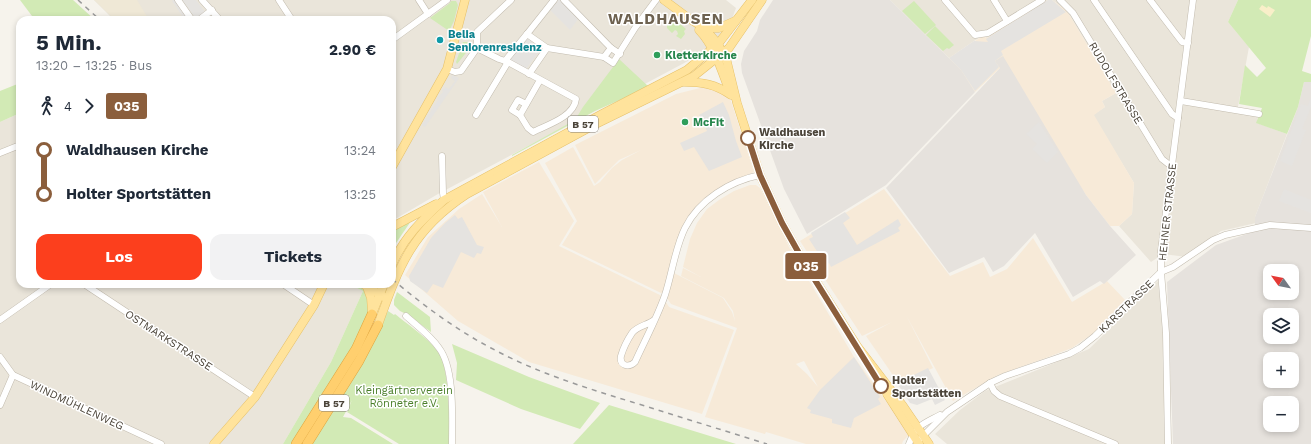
<!DOCTYPE html>
<html lang="de">
<head>
<meta charset="utf-8">
<style>
  :root { --surface:#fff; --page:#f2f2f3; --text:#1f2937; --muted:#747a83; --accent:#fc3f1d }
  body { margin:0; font-family:"Work Sans",sans-serif; background:var(--page); color:var(--text); height:100vh; display:flex; flex-direction:column; font-size:15px; white-space:nowrap }
  * { box-sizing:border-box; margin:0 }
  p { font-size:13px; color:var(--muted) }
  .icon { flex:none; width:22px; height:22px; fill:none; stroke:currentColor; stroke-width:2; stroke-linecap:round; stroke-linejoin:round }
  .map { position:relative; flex:1; overflow:hidden }
  .details { position:absolute; left:16px; top:16px; width:380px; height:272px; display:flex; flex-direction:column; background:var(--surface); border-radius:12px; box-shadow:0 2px 6px #0003 }
  .details>* { flex:none }
  .badge { padding:0 8px; border-radius:3px; font-size:14px; line-height:26px }
  .needle { width:26px; rotate:303deg }
  .buttons { position:absolute; left:1263px; top:264px; display:grid; gap:8px }
  .buttons a { display:grid; place-items:center; width:36px; height:36px; border-radius:8px; background:var(--surface); box-shadow:0 2px 6px #0003; font-size:20px }
  .map>.badge { position:absolute; translate:-50% -50%; box-shadow:0 0 0 2px #fff }
  .legs { display:flex; align-items:center; gap:6px; height:44px; padding:0 20px; font-size:13px }
  .legs p { margin-inline-start:auto }
  .summary { display:flex; align-items:center; justify-content:space-between; height:68px; padding:0 20px }
  h1 { font-size:22px; font-weight:700; line-height:30px }
  .cta { display:flex; gap:8px; margin-top:auto; padding:8px 20px }
  .cta a { flex:1; height:46px; border-radius:12px; background:var(--accent); color:#fff; font-size:16px; font-weight:700; line-height:46px; text-align:center }
  .cta a+a { background:var(--page); color:var(--text) }
  ul { padding:0 20px; list-style:none }
  li { display:flex; align-items:center; gap:14px; height:44px; font-size:15px }
  li i { display:grid; place-items:center; width:6px; height:100%; margin:0 5px; background:currentColor }
  li i::after { content:''; width:10px; height:10px; margin:-5px; border:3px solid; border-radius:50%; background:var(--surface) }
  li p { margin-inline-start:auto }
  li:first-child i { background:linear-gradient(#0000 50%,currentColor 0) }
  li:last-child i { background:linear-gradient(currentColor 50%,#0000 0) }
  .map>svg:first-child { display:block }
</style>
</head>
<body>
<div class="map">
<svg width="1311" height="444" viewBox="0 0 1311 444">
  <rect width="100%" height="100%" fill="#f6f3ec"/>
  <g fill="#eae5da">
    <polygon points="94,0 726,0 736,8 726,35 703,53 438,194 392,221 392,20 114,20"/>
    <polygon points="890,0 1048,0 986,38 984,35 974,41 949,58"/>
    <polygon points="1052,0 1238,0 1228,22 1249,47 1237,112 1258,117 1257,123 1287,134 1255,217 1256,223 1221,231 1187,257 1163,254 1151,262 1119,226 1132,214 1134,183 1093,115 1105,107 1102,101 1116,93 1067,11"/>
    <polygon points="20,113 20,284 349,284 363,291 331,362 283,444 0,444 0,122"/>
    <polygon points="1158,281 1167,373 1167,444 947,444 935,434 960,410 985,391 1089,349"/>
  </g>
  <g fill="#f7ead8" fill-rule="evenodd">
    <polygon points="1048,0 1052,0 1067,11 1116,93 1102,101 1105,107 1094,115 1134,183 1132,214 1119,226 1110,226 1086,195 1000,68 975,92 961,71 949,58 984,35 986,38"/>
    <path d="M 708,86 L 728,92 L 754,172 L 723,186 L 704,199 L 699,205 L 691,216 L 672,272 L 723,298 L 732,312 L 735,321 L 733,311 L 724,298 L 681,276 L 683,268 L 701,277 L 683,267 L 690,239 L 697,223 L 707,209 L 719,200 L 734,191 L 750,185 L 756,185 L 760,188 L 789,247 L 854,357 L 910,434 L 903,441 L 902,444 L 806,444 L 766,432 L 765,434 L 705,417 L 737,328 L 671,304 L 665,295 L 659,292 L 562,245 L 577,221 L 545,163 L 573,147 L 594,186 L 600,182 L 612,168 L 622,160 L 641,150 L 619,160 L 595,184 L 575,145 L 676,94 ZM 804,361 L 818,387 L 807,374 L 796,364 Z"/>
    <polygon points="539,162 574,221 559,246 662,296 669,307 734,330 702,414 529,362 458,321 405,275 428,237 459,209 470,228 459,209 482,194 502,227 483,192"/>
    <polygon points="884,189 950,276 983,262 990,277 1007,269 1033,238 1072,302 1107,281 1125,300 1095,332 1072,348 1043,359 998,375 953,401 906,315 933,368 899,384 866,336 892,322 862,336 800,241"/>
  </g>
  <g fill="#e6e2dd" fill-rule="evenodd">
    <polygon points="773,0 890,0 961,70 975,92 886,185 807,234 784,189 742,73 741,64 744,51 757,31 760,20"/>
    <polygon points="1003,56 1086,195 1110,226 1136,255 1104,284 1100,281 1073,297 1035,233 1004,266 993,272 984,257 949,273 886,188 1000,68 995,61"/>
    <path d="M 1304,82 L 1311,82 L 1311,444 L 1173,444 L 1167,282 L 1216,245 L 1255,231 L 1255,217 L 1298,107 ZM 1270,271 L 1292,271 L 1292,293 L 1270,293 ZM 1270,315 L 1292,315 L 1292,337 L 1270,337 ZM 1270,359 L 1292,359 L 1292,381 L 1270,381 ZM 1270,403 L 1292,403 L 1292,425 L 1270,425 Z"/>
  </g>
  <polygon fill="#efe8d6" points="94,0 137,0 149,20 115,20"/>
  <g fill="#d2eab5">
    <polygon points="20,0 73,0 95,20 35,20"/>
    <polygon points="1238,0 1311,0 1311,36 1302,71 1311,74 1311,82 1304,82 1298,107 1287,134 1256,123 1262,108 1239,104 1245,65 1257,77 1266,68 1228,22"/>
    <polygon points="451,1 456,1 458,5 454,21 449,31 430,18 450,3"/>
    <polygon points="914,1 936,25 925,34 902,11"/>
    <polygon points="673,18 686,29 684,31 685,34 681,39 676,36 678,34 677,31 675,30 672,33 667,28 667,24"/>
    <polygon points="935,26 954,45 949,49 947,48 943,51 926,35"/>
    <polygon points="463,42 468,42 469,49 457,64 456,62"/>
    <polygon points="619,59 649,87 595,111 512,156 512,155 575,120 583,107"/>
    <polygon points="20,83 20,113 0,122 0,91"/>
    <polygon points="410,222 409,224 392,249 392,230"/>
    <polygon points="349,284 359,284 366,292 369,315 358,338 292,444 283,444 331,362 363,291"/>
    <polygon points="397,292 430,317 431,332 408,315 400,311 394,305 394,300"/>
    <path d="M 388,311 L 394,315 L 395,314 C 408,325 430,339 439,353 C 450,371 449,421 450,444 L 399,444 L 347,412 L 352,400 L 343,417 L 351,418 L 393,444 L 312,444 L 372,343 Z"/>
    <polygon points="452,344 529,377 600,403 580,429 521,409 456,380 457,363"/>
    <polygon points="609,405 736,444 573,444"/>
  </g>
  <polygon fill="#f9efc9" points="1262,5 1267,8 1268,6 1275,10 1270,17 1259,9"/>
  <g fill="#e5e3e0">
    <polygon points="173,0 175,0 189,20 185,20 172,1"/>
    <polygon points="182,0 196,0 205,12 196,19"/>
    <polygon points="557,0 562,0 579,18 570,30 550,10"/>
    <polygon points="1048,0 1052,0 1066,12 1001,51 1003,55 995,61 999,67 975,91 961,70 949,58 974,41 988,42 986,39"/>
    <polygon points="527,38 541,49 526,69 510,60"/>
    <polygon points="453,75 459,78 425,127 422,125 438,100 437,98 443,92 442,91 445,87 449,89 455,81 451,78"/>
    <polygon points="1311,97 1311,107 1302,129 1306,130 1292,166 1280,161 1301,104 1308,106"/>
    <polygon points="723,102 729,115 736,141 742,157 709,171 694,147 684,151 680,143 707,131 699,115"/>
    <polygon points="1039,122 1058,152 1047,163 1032,149 1037,144 1026,134"/>
    <polygon points="1284,189 1311,200 1311,213 1279,201"/>
    <polygon points="845,212 850,218 843,223 857,245 898,219 901,225 898,228 900,231 831,267 829,263 826,265 809,239 813,237 811,233"/>
    <polygon points="455,215 458,219 462,217 477,245 484,247 481,254 477,253 474,258 461,252 443,288 433,284 427,293 410,281 409,276 431,238 445,223"/>
    <polygon points="854,357 880,397 878,399 881,404 854,418 851,428 832,423 832,419 810,413 811,410 807,408 820,390"/>
    <polygon points="928,368 945,400 935,405 932,399 917,405 910,403 897,383"/>
  </g>
  <g fill="none" stroke-linecap="round" stroke-linejoin="round">
    <g stroke="#c2bbae" stroke-width="7">
      <g id="minor">
        <polyline points="178,0 192,20"/>
        <polyline points="202,0 220,20"/>
        <polyline points="279,0 292,20"/>
        <polyline points="419,0 428,14"/>
        <polyline points="564,0 611,48 620,54"/>
        <polyline points="945,0 975,35 988,33 1042,0"/>
        <polyline points="994,0 1007,21"/>
        <polyline points="1060,0 1073,13 1162,159 1171,166"/>
        <polyline points="1094,0 1172,114 1178,118"/>
        <polyline points="1150,0 1182,42 1188,43"/>
        <polyline points="199,20 212,10"/>
        <polyline points="527,34 554,0"/>
        <polyline points="392,40 447,0"/>
        <path d="M 477,48 L 499,59 L 508,62 L 576,99 C 574,117 547,125 533,132 L 528,128 L 520,115 L 540,80"/>
        <polyline points="547,48 604,57"/>
        <polyline points="611,48 604,57 613,63 635,28 656,0"/>
        <polyline points="505,61 527,34 547,48 529,74"/>
        <polyline points="447,69 455,72 461,71 477,48 477,32 511,0"/>
        <polyline points="1181,101 1259,114"/>
        <polyline points="476,115 508,62"/>
        <polyline points="520,115 512,110 518,100 526,104"/>
        <polyline points="0,153 20,145"/>
        <polyline points="442,156 443,193 444,200"/>
        <polyline points="84,284 255,397"/>
        <polyline points="283,284 314,305"/>
        <path d="M 406,316 C 417,326 430,335 439,348 C 455,369 452,418 452,444"/>
        <polyline points="0,320 51,284"/>
        <path d="M 654,320 C 648,325 637,326 632,333 C 628,339 623,349 621,356 C 619,366 629,368 635,362 C 645,340 657,318 665,295 C 672,274 675,248 685,228 C 699,200 730,181 760,175"/>
        <polyline points="0,357 13,375 161,444"/>
        <polyline points="990,383 994,391 1000,396 1115,444"/>
        <polyline points="0,405 13,375"/>
        <polyline points="921,438 947,412 990,383 1005,376 1069,354 1080,348 1095,336 1161,272 1173,267 1213,240 1225,235 1270,225 1311,228"/>
        <path d="M 909,444 C 916,425 923,424 940,415"/>
        <polyline points="1168,444 1166,333 1161,272 1161,251 1193,0"/>
      </g>
    </g>
    <g stroke="#e6c16a" stroke-width="9">
      <g id="major">
        <polyline points="664,0 687,17 704,28 718,44 727,62 737,103 760,175 782,223 805,264 857,346 903,406 929,444"/>
        <polyline points="704,28 719,28 735,21"/>
        <path d="M 699,30 C 715,47 721,69 729,90"/>
        <path d="M 684,82 C 702,82 715,84 731,95"/>
        <polyline points="392,167 447,69 465,0"/>
        <polyline points="392,227 436,204"/>
        <path d="M 392,265 C 403,238 423,219 444,200 L 602,114 L 687,70 L 718,44 L 752,0"/>
        <polyline points="363,284 384,297"/>
        <polyline points="367,287 371,298 372,311"/>
        <polyline points="372,314 384,284"/>
        <path d="M 378,325 C 399,266 412,230 467,194 L 594,125 L 694,76 L 729,48 L 762,0"/>
        <polyline points="887,394 919,444"/>
        <polyline points="214,444 255,397 314,305 324,284"/>
      </g>
    </g>
    <g stroke="#e0a43c" stroke-width="10">
      <g id="highway">
        <polyline points="296,444 356,349 372,314"/>
        <polyline points="307,444 359,361 378,325"/>
      </g>
    </g>
    <use href="#minor" stroke="#fff" stroke-width="6"/>
    <use href="#major" stroke="#ffe39c" stroke-width="8"/>
    <use href="#highway" stroke="#ffcf6e" stroke-width="9"/>
    <g stroke="#9a9a9a" stroke-width="1.5" stroke-dasharray="5 5" stroke-linecap="butt">
      <polyline points="78,0 100,20"/>
      <path d="M 392,279 C 423,305 455,329 491,348 C 535,372 583,387 632,402 C 677,416 722,430 767,444"/>
    </g>
  </g>
  <g fill="none" stroke-linecap="round" stroke-linejoin="round">
    <g stroke="#fff" stroke-width="9">
      <polyline id="line-1" points="748,138 760,175 782,223 805,264 881,386"/>
    </g>
    <use href="#line-1" stroke="#8b5e3c" stroke-width="6"/>
  </g>
  <circle fill="#0f9aa8" stroke="#fff" stroke-width="1.5" cx="440" cy="40" r="4"/>
  <g fill="#2e9e5b" stroke="#fff" stroke-width="1.5">
    <circle cx="657" cy="55" r="4"/>
    <circle cx="685" cy="122" r="4"/>
  </g>
  <g fill="#fff" stroke="#8b5e3c" stroke-width="2">
    <circle cx="748" cy="138" r="7"/>
    <circle cx="881" cy="386" r="7"/>
  </g>
  <g text-anchor="middle" stroke-width="3" stroke-linejoin="round" paint-order="stroke">
    <g fill="#fff" stroke="#817c74" stroke-width="1">
      <rect x="568" y="116" width="30" height="16" rx="3"/>
      <rect x="319" y="395" width="30" height="16" rx="3"/>
    </g>
    <g font-size="10" font-weight="bold" fill="#4b4439">
      <text x="583" y="128">B 57</text>
      <text x="334" y="407">B 57</text>
    </g>
    <g font-size="11" font-weight="bold" fill="#0d838f" stroke="#fff" text-anchor="start">
      <text x="448" y="38">Belia<tspan x="448" dy="13">Seniorenresidenz</tspan></text>
    </g>
    <g font-size="11" font-weight="bold" fill="#27864d" stroke="#fff" text-anchor="start">
      <text x="665" y="59">Kletterkirche</text>
      <text x="693" y="126">McFit</text>
    </g>
    <g font-size="11" fill="#4b4439" stroke="#fff">
      <text transform="translate(1116 83) rotate(59)" y="4">RUDOLFSTRASSE</text>
      <text transform="translate(1167 212) rotate(-84)" y="4">HEHNER STRASSE</text>
      <text transform="translate(1126 306) rotate(-44)" y="4">KARSTRASSE</text>
      <text transform="translate(169 340) rotate(33)" y="4">OSTMARKSTRASSE</text>
      <text transform="translate(77 405) rotate(25)" y="4">WINDMÜHLENWEG</text>
    </g>
    <g font-size="11" font-weight="bold" fill="#4b4439" stroke="#fff" text-anchor="start">
      <text x="759" y="136">Waldhausen<tspan x="759" dy="13">Kirche</tspan></text>
      <text x="892" y="384">Holter<tspan x="892" dy="13">Sportstätten</tspan></text>
    </g>
    <g font-size="11" fill="#4a7f2a" stroke="#fff">
      <text x="404" y="394">Kleingärtnerverein<tspan x="404" dy="13">Rönneter e.V.</tspan></text>
    </g>
    <g font-size="15" font-weight="bold" letter-spacing="1" fill="#6e6250" stroke="#fff">
      <text x="666" y="24">WALDHAUSEN</text>
    </g>
  </g>
</svg>
<div class="buttons">
<a><svg class="needle" viewBox="-14 -14 28 28"><path d="M0-13l5 13h-10z" fill="#e53935"/><path d="M0 13l5-13h-10z" fill="#747a83"/></svg></a>
<a><svg class="icon" aria-label="layers" viewBox="0 0 24 24"><path d="M12 4l9 5-9 5-9-5zM3 14l9 5 9-5"/></svg></a>
<a>+</a>
<a>−</a>
</div>
<b class="badge" style="left:806px;top:266px;background:#8b5e3c;color:#fff">035</b>
<section class="details">
<div class="summary"><div><h1>5 Min.</h1><p>13:20 – 13:25 · Bus</p></div><b>2.90 €</b></div>
<div class="legs"><svg class="icon" aria-label="walk" viewBox="0 0 24 24"><circle cx="13" cy="4" r="2"/><path d="M13 8l-2 6 4 7M11 14l-3 7M7 12l3-4h3l4 4"/></svg>4<svg class="icon" aria-label="forward" viewBox="0 0 24 24"><path d="M9 5l7 7-7 7"/></svg><b class="badge" style="background:#8b5e3c;color:#fff">035</b></div>
<ul>
<li><i style="color:#8b5e3c"></i><b>Waldhausen Kirche</b><p>13:24</p></li>
<li><i style="color:#8b5e3c"></i><b>Holter Sportstätten</b><p>13:25</p></li>
</ul>
<div class="cta"><a>Los</a><a>Tickets</a></div>
</section>
</div>
</body>
</html>
